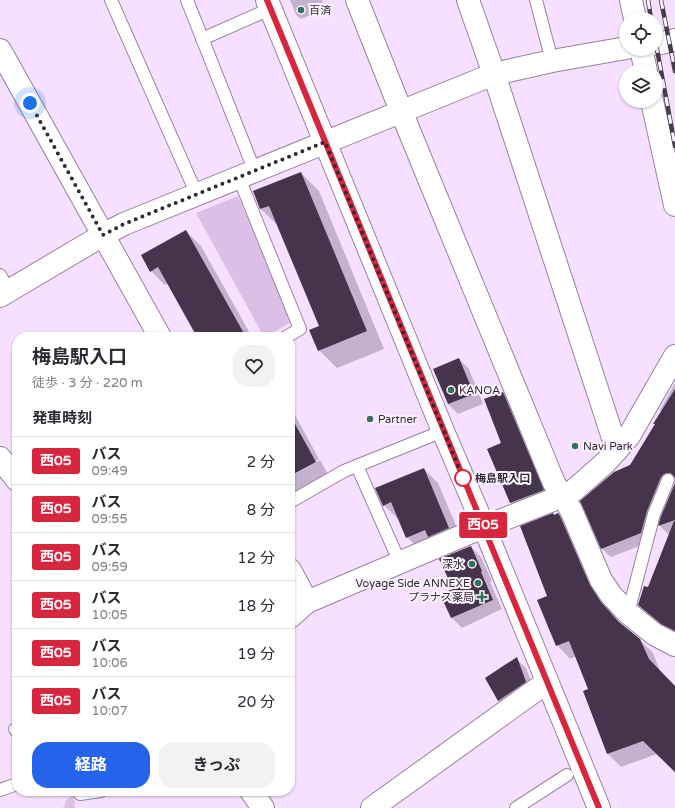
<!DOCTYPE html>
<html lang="ja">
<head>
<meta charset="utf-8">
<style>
  :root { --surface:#fff; --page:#f2f2f3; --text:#2b2b33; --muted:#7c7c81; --line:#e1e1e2; --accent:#2563eb }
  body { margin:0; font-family:"Varela Round","Noto Sans JP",sans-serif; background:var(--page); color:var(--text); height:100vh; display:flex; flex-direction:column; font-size:15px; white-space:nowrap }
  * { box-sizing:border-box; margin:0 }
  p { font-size:13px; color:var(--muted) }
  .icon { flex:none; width:22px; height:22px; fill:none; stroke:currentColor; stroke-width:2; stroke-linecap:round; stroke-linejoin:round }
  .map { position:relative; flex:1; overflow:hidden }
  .drawer { position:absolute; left:12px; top:332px; width:283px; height:464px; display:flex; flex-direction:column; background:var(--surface); border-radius:16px; box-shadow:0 1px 3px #0004 }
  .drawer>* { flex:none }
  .badge { padding:0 8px; border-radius:3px; font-size:14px; line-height:26px }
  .controls { position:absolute; left:619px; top:12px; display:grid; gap:8px }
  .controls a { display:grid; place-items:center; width:44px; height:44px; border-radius:50%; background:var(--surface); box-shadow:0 1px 3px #0004; font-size:20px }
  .you { position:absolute; width:20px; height:20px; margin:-10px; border:3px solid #fff; border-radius:50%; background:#1a73e8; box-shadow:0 0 0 6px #1a73e833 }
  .map>.badge { position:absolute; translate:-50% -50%; box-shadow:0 0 0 2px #fff }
  h2 { padding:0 20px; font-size:15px; line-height:36px }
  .round { display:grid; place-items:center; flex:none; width:42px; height:42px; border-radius:16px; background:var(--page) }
  .head { display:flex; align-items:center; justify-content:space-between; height:68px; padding:0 20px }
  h1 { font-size:19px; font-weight:700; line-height:30px }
  .button { display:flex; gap:8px; margin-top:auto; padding:8px 20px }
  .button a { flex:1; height:46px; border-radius:16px; background:var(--accent); color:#fff; font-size:16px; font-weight:700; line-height:46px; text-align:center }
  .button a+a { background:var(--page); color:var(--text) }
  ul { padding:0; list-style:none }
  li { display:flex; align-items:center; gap:12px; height:48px; padding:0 20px; border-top:1px solid var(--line) }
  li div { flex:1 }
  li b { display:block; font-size:15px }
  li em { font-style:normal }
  li .badge { min-width:44px; font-weight:700; text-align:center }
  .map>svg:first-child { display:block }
</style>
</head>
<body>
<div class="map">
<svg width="675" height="808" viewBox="0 0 675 808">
  <rect width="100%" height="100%" fill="#f6dfff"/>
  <g fill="#dcbfe7">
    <polygon points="238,196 291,322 265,337 264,337 196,213"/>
    <polygon points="71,796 76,802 74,804 75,808 62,808 65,806 65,801"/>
  </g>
  <g fill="#0003">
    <polygon points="290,0 322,0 325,9 301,19 296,15"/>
    <polygon points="301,173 319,191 384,349 337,368 319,350 320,327 278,226 261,209 254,192"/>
    <polygon points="186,231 201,246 252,337 199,337 169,283 165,285 151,271"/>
    <polygon points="459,359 469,369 483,404 458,414 448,404"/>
    <polygon points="675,383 675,481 672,483 650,542 611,557 602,549 581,501 631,465 656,425 662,412 660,410"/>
    <polygon points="503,393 513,403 553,500 521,513 511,503 489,450 503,444"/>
    <polygon points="290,406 319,459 290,475"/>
    <polygon points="320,460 329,476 290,498 290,477"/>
    <polygon points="424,469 438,483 463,542 421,551 407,537 399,519 398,519 384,505"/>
    <polygon points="675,485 675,634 671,632 648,613 639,605 648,588 670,534 668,534 660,526 662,517"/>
    <polygon points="558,514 571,527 603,601 615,618 622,625 639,639 653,653 661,674 675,687 675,772 657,754 621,767 608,754 584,692 590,690 576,656 570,659 557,645 548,596 554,516"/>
    <polygon points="471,547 481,557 492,581 490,582 502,609 462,628 452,618 442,595 454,590"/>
    <polygon points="516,659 526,668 535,692 508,710 498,701"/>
  </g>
  <g fill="#46344c">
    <polygon points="301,172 367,331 318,351 309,330 319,326 269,206 260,209 253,191"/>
    <polygon points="186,230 246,337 197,337 158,267 150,272 141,255"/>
    <polygon points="459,358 474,394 448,404 433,369"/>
    <polygon points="675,389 675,478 671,473 667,473 664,474 661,477 647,511 641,533 601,549 580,501 614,472 630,465 655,424 653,424"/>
    <polygon points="503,392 544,490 510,503 487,449 501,443 484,399"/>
    <polygon points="290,415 316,462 290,476"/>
    <polygon points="424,468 449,528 428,537 425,530 406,538 391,502 383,506 375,488"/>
    <polygon points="675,483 675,520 658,526 661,516"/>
    <polygon points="553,513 554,515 558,513 560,516 590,585 601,602 619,622 640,639 649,659 675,686 675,772 643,741 607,754 583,691 588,689 569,641 556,646 537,600 547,596 520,526"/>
    <polygon points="674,521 675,521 675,631 661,624 638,605 644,586 648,587"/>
    <polygon points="471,546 482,571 481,572 493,600 451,618 440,594 453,589 439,559"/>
    <polygon points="517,657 526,682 498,701 485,678"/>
  </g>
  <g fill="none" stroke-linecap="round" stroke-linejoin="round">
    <g stroke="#97829e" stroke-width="14">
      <g id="service">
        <polyline points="111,0 197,195"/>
        <polyline points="187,0 255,172"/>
        <polyline points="536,0 552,61"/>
        <polyline points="202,39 270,9"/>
        <polyline points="239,178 300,329 286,337"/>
        <polyline points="0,275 9,290"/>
        <polyline points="357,466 400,563"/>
        <polyline points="290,502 344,471 443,431"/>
        <polyline points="628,613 654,514 668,480"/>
        <polyline points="15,729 17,732"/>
        <polyline points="0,790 17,784"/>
        <polyline points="77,791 80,794 101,791"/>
        <polyline points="516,808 567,775"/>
      </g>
    </g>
    <g stroke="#97829e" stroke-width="24">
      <g id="minor">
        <polyline points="357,0 401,111 554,483 571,510 601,580 611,595 628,613 654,634 675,645"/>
        <polyline points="468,0 494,74 617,450"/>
        <polyline points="631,0 635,19"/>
        <polyline points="656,44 675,40"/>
        <polyline points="641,49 646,71"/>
        <polyline points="0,50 160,337"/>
        <polyline points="652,101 675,205"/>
        <polyline points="0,296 103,235 124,224 494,74 552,61 626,48"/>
        <polyline points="0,458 17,480"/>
        <polyline points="290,570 307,602"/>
        <polyline points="290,617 307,602 469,533 563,496 573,491 606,462 629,436 675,356"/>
        <polyline points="251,791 263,808"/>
        <polyline points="372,808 547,682"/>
      </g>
    </g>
    <g stroke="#97829e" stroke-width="24">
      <polyline id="tertiary" points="267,0 443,431 484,527 599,808"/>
    </g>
    <use href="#service" stroke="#fff" stroke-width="12"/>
    <use href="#minor" stroke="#fff" stroke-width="22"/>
    <use href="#tertiary" stroke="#fff" stroke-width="22"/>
    <g stroke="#463d4a" stroke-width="4.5">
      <g id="rail">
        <polyline points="648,0 651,19"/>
        <polyline points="661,0 675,71"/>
        <polyline points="656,44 675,146"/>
      </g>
    </g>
    <use href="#rail" stroke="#fbf2ff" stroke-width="3" stroke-dasharray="9" stroke-linecap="butt"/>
  </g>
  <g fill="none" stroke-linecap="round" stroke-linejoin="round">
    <g stroke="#fff" stroke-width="9">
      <polyline id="line" points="267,0 599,808"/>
    </g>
    <use href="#line" stroke="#d7263d" stroke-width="6"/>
    <polyline stroke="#312934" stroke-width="4" stroke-dasharray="0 7.2" points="30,103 103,235 124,224 325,142 463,478"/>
  </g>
  <g fill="#33715e" stroke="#fbf2ff" stroke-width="1.5">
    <circle cx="301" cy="10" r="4"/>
    <circle cx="451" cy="390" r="4"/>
    <circle cx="370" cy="419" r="4"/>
    <circle cx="575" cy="446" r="4"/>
    <circle cx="472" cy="564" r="4"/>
    <circle cx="478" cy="583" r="4"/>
    <path d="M480 591h4v4h4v4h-4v4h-4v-4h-4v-4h4z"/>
  </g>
  <circle fill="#fff" stroke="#d7263d" stroke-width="2" cx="463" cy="478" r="8"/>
  <g text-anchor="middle" stroke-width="4" stroke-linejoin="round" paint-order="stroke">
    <g font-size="11" fill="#312934" stroke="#fbf2ff" text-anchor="start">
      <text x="309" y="14">百済</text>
      <text x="459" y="394">KANOA</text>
      <text x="378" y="423">Partner</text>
      <text x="583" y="450">Navi Park</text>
      <text x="464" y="568" text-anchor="end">深水</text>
      <text x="470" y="587" text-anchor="end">Voyage Side ANNEXE</text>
      <text x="474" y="601" text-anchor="end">プラナス薬局</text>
    </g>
    <g font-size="11" font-weight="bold" fill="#312934" stroke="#fbf2ff" text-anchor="start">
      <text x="475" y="482">梅島駅入口</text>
    </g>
  </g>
</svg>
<div class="controls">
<a><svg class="icon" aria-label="locate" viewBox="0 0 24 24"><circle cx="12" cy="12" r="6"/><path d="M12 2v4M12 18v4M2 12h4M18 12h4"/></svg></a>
<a><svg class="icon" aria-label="layers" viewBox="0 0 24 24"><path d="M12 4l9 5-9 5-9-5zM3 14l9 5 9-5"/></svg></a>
</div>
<div class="you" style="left:30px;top:103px"></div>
<b class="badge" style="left:483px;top:525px;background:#d7263d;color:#fff">西05</b>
<section class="drawer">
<div class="head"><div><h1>梅島駅入口</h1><p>徒歩 · 3 分 · 220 m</p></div><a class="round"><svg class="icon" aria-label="heart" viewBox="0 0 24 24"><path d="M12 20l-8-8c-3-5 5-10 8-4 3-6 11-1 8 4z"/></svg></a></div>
<h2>発車時刻</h2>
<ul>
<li><span class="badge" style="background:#d7263d;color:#fff">西05</span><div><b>バス</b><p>09:49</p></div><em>2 分</em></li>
<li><span class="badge" style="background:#d7263d;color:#fff">西05</span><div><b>バス</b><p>09:55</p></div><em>8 分</em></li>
<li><span class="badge" style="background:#d7263d;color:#fff">西05</span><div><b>バス</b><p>09:59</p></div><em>12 分</em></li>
<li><span class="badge" style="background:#d7263d;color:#fff">西05</span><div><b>バス</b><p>10:05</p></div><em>18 分</em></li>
<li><span class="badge" style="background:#d7263d;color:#fff">西05</span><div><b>バス</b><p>10:06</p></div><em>19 分</em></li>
<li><span class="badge" style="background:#d7263d;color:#fff">西05</span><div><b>バス</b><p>10:07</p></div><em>20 分</em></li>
</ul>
<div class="button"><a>経路</a><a>きっぷ</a></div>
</section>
</div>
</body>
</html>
